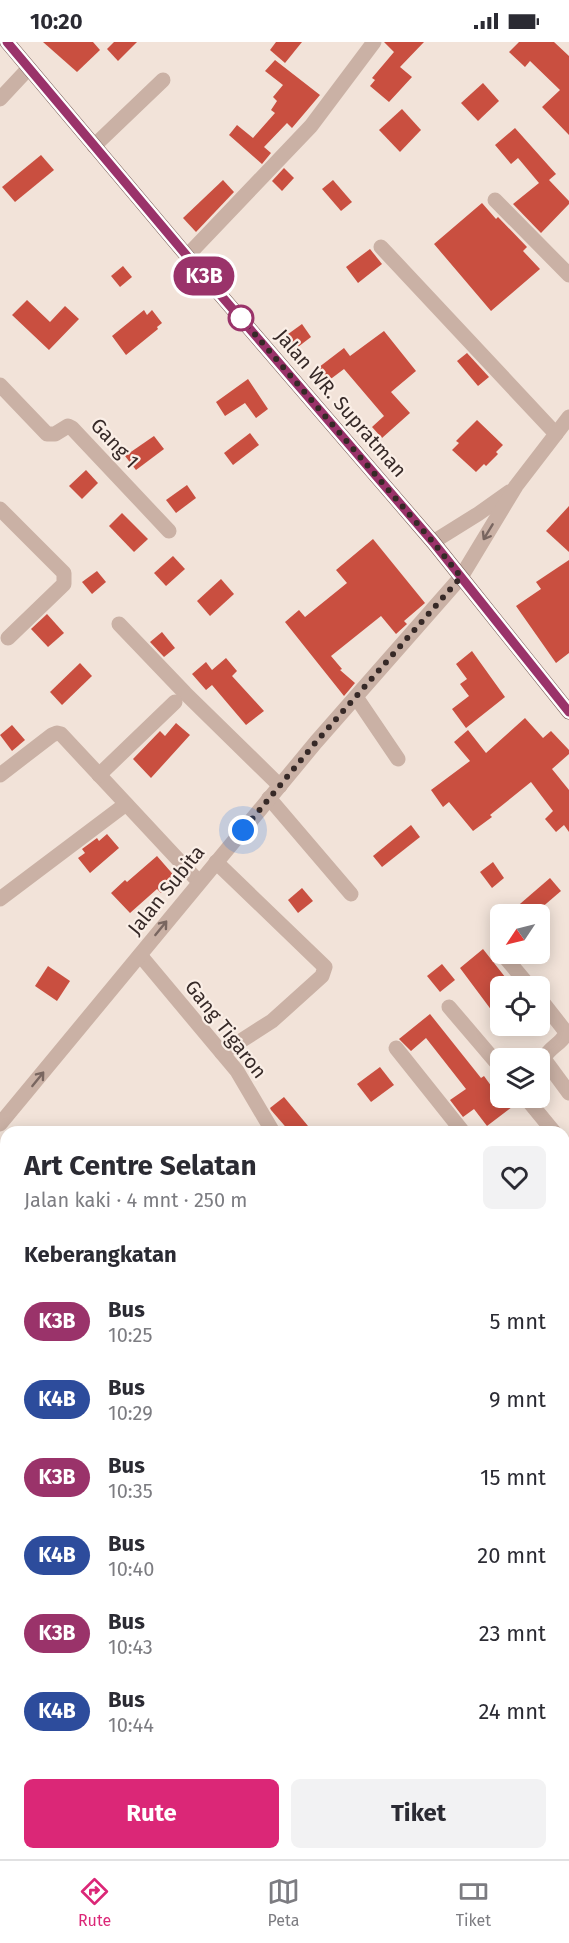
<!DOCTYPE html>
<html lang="id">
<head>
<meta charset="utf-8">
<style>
  :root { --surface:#fff; --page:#f2f2f3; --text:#2b2b33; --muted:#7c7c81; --line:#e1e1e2; --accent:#db2777 }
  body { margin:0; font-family:"Fira Sans",sans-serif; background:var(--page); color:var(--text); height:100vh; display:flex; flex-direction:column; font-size:22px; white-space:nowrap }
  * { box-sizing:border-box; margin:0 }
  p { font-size:20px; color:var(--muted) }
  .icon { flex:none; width:33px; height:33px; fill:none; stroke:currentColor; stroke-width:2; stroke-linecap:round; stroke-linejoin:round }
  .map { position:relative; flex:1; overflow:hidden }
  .sheet { position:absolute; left:0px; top:1084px; width:570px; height:734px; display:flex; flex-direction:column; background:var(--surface); border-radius:18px 18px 0 0; box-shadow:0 3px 15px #0003 }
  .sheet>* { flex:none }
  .badge { padding:0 12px; border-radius:20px; font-size:21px; line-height:39px }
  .needle { width:39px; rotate:235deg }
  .fabs { position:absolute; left:490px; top:862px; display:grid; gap:12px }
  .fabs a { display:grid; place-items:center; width:60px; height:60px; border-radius:9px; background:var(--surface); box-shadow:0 3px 15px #0003; font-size:30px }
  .you { position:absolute; width:30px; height:30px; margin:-15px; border:4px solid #fff; border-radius:50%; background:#1a73e8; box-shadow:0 0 0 9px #1a73e833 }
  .map>.badge { position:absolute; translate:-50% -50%; box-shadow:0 0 0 3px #fff }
  h2 { padding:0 24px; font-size:22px; line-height:54px }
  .round { display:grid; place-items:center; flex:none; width:63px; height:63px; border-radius:9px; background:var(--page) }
  .headline { display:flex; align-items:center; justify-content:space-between; height:102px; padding:0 24px }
  h1 { font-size:28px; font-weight:700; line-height:45px }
  .cta { display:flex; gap:12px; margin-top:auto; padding:12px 24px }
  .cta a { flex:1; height:69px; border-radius:9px; background:var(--accent); color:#fff; font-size:24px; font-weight:700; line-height:69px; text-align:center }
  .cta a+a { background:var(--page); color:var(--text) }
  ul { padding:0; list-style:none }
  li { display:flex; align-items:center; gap:18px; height:78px; padding:0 24px }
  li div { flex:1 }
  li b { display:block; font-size:22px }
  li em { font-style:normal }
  li .badge { min-width:66px; font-weight:700; text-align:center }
  .status { display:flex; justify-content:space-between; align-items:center; height:42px; padding:0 30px; background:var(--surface); direction:ltr }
  .status svg { height:16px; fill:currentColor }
  .menu { display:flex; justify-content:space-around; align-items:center; height:84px; border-top:2px solid var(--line); background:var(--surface); font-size:16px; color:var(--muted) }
  .menu a { display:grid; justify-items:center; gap:3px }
  .menu .current { color:var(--accent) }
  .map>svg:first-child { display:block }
</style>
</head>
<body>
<div class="status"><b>10:20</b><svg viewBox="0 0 49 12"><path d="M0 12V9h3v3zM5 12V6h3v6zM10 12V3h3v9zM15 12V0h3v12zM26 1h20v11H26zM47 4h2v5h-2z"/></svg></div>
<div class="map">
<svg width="569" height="1817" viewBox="0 0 569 1817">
  <rect width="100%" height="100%" fill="#f2e3d9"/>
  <g fill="#c94f40">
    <polygon points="43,0 93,0 100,8 77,30"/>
    <polygon points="114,0 137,0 118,19 107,7"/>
    <polygon points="276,0 302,0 285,21 270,8"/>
    <polygon points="384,0 424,0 400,25 412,35 389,60 370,44 375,38 372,36 394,10"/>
    <polygon points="519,0 554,0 569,14 569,93 542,65 560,48 530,19 525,25 509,10"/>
    <polygon points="275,18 320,53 292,86 287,81 264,105 271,111 262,122 229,93 237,83 253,96 275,71 271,68 277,59 273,55 283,43 265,29"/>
    <polygon points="483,41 499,59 478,79 461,61"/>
    <polygon points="402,67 421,88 400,110 379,88"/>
    <polygon points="515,86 556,132 549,138 569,159 569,162 541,191 513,162 539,141 518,116 511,122 495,103"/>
    <polygon points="41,113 54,128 15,160 2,145"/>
    <polygon points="284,126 294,136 282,149 272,139"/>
    <polygon points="223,138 234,150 196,190 183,176"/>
    <polygon points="333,138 352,160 341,169 322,147"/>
    <polygon points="482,161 496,177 498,175 527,205 523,209 540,227 491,269 434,202"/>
    <polygon points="370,207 382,222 358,241 346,225"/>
    <polygon points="123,224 132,235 120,245 111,234"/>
    <polygon points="27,258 50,280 65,264 79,277 49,308 12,273"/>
    <polygon points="144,268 147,273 152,268 162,281 157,285 158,287 126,313 112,294"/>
    <polygon points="302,282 311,295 294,308 284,295"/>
    <polygon points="384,289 416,329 391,350 410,371 382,396 372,385 384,374 344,327 320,345 310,332 344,306 350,314"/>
    <polygon points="467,311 489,335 478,344 457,319"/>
    <polygon points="248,337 268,367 256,376 245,361 225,374 216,360"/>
    <polygon points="477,378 503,403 496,410 498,412 486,424 484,422 476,430 452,408 459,401 456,399"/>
    <polygon points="250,391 259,403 233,423 224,411"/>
    <polygon points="154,394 164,407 136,428 125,414"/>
    <polygon points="86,428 98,441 82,457 69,444"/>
    <polygon points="187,443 196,456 176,471 166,458"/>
    <polygon points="569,464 569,510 546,489"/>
    <polygon points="122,471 148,497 134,510 109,484"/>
    <polygon points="373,497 425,561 404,579 407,582 396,592 381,574 331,614 342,627 340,628 355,641 344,654 285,580 299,568 305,575 347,541 336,528"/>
    <polygon points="173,514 185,527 166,544 154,531"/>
    <polygon points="569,518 569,611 556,621 516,564 541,547 536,540"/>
    <polygon points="97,529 106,540 92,552 82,540"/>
    <polygon points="221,537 234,552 210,574 197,559"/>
    <polygon points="47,572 64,591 48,605 31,587"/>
    <polygon points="162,590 175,606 164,615 150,600"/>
    <polygon points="472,609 505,655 466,686 452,667 469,654 460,642 467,637 456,622"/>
    <polygon points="226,616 237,629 232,634 264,669 246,683 212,643 206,648 192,632 206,620 212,628"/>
    <polygon points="80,621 92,634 62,663 50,650"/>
    <polygon points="525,676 543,696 551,689 569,708 569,712 552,727 569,748 569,790 564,783 556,790 545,777 553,769 531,740 490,773 492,775 473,789 449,760 443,765 431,748 470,719 454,700 468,688 486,711"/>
    <polygon points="176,681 190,693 151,736 133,717 160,689 165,694"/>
    <polygon points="12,683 25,698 12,709 0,693"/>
    <polygon points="411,783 420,795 382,825 373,814"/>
    <polygon points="107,792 119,806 90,831 78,816 85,811 82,807 97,796 99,799"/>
    <polygon points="157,814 177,837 161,851 157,847 130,871 111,851 125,838 127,840"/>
    <polygon points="493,820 504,836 492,846 480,830"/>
    <polygon points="550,836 561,849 533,873 507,873"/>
    <polygon points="302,846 313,859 298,871 288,858"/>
    <polygon points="483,907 509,940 501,945 501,981 460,926"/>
    <polygon points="442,922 455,938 440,950 427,934"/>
    <polygon points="48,924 70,939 57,959 35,944"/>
    <polygon points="430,972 481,1036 484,1034 497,1052 501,1051 501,1056 505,1056 512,1065 487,1084 474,1067 463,1075 450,1058 466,1047 426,996 411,1009 399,997"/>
    <polygon points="380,1025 394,1043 371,1060 357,1042"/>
    <polygon points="284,1055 313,1090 290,1090 271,1068 270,1066"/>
  </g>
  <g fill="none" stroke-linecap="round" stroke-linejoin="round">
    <polyline stroke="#b69b8f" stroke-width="3" stroke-dasharray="3 3" stroke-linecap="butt" points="564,1202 569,1206"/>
    <g stroke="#cab1a5" stroke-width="15">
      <polyline points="0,57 28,27"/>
      <polyline points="94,104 163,38"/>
      <polyline points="495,158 569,233"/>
      <polyline points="381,205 556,392"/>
      <polyline points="187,214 311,84 374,0"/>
      <polyline points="0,343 47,392 55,392 68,384 72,386 169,489"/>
      <polyline points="0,467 64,531 64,542 8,596"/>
      <polyline points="119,582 185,651 280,744"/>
      <polyline points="356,655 398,717"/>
      <polyline points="0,733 52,693 57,691 61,692 199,840"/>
      <polyline points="99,733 175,660"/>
      <polyline points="269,756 351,852"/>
      <polyline points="216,820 325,925 322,934 272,979 222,1011"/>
      <polyline points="0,857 126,762"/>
      <polyline points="140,913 237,1029 273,1090"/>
      <polyline points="504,914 530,945"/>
      <path d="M 540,957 L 566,990 C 563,1002 548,1005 544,1017 L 569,1051"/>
      <polyline points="449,965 501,1026"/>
      <polyline points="396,1006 463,1090"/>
      <polyline points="526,1056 554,1090"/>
      <polyline points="0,1082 316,700 461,535"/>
      <polyline points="564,1102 569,1108"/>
      <polyline points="564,1134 569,1131"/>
      <polyline points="0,1176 6,1184"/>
      <polyline points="0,1432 6,1427"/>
      <polyline points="0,1450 6,1457"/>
      <polyline points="564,1451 569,1456"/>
      <polyline points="0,1755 6,1752"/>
      <polyline points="564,1796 569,1803"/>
      <polyline points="42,1812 46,1817"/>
      <polyline points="198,1812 202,1817"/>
      <polyline points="302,1812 306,1817"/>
    </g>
    <g stroke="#cab1a5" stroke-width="15">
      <polyline points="433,500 478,472 509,450"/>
      <polyline points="461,535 516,444 569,375"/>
      <polyline points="564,1728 569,1725"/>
      <polyline points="409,1817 418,1812"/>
    </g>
    <polyline stroke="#785e57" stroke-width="15" points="7,0 187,214 433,500 569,670"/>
  </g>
  <defs><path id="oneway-shaft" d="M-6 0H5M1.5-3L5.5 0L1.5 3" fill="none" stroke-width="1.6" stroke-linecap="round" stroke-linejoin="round" transform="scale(1.5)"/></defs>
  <g stroke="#796660">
    <use href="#oneway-shaft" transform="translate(488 490) rotate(121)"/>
    <use href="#oneway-shaft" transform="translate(161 886) rotate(-51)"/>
    <use href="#oneway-shaft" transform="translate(38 1037) rotate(-51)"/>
  </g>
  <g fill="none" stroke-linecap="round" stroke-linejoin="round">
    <g stroke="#fff" stroke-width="14">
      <polyline id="line" points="7,0 187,214 433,500 569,670"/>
    </g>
    <use href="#line" stroke="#9a336a" stroke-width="9"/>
    <polyline stroke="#362927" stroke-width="6" stroke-dasharray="0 10.8" points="241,276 433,500 461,535 316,700 243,788"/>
  </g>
  <circle fill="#fff" stroke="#9a336a" stroke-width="3" cx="241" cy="276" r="12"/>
  <g text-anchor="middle" stroke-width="4.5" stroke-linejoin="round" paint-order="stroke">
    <g font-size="20" fill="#362927" stroke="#faeee6">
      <text transform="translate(341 361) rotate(49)" y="7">Jalan WR. Supratman</text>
      <text transform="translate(115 401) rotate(47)" y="7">Gang 1</text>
      <text transform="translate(166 848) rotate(-51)" y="7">Jalan Subita</text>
      <text transform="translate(226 987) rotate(52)" y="7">Gang Tigaron</text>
    </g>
  </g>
</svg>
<div class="fabs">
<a><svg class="needle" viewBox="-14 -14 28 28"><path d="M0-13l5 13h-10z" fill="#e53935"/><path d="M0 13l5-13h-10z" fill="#7c7c81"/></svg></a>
<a><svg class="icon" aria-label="locate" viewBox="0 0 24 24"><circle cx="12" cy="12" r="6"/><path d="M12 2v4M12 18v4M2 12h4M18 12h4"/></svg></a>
<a><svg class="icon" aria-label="layers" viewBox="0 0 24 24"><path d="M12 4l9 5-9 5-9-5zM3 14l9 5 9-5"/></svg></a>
</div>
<div class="you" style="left:243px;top:788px"></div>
<b class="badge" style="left:204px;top:234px;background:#9a336a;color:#fff">K3B</b>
<section class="sheet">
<div class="headline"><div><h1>Art Centre Selatan</h1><p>Jalan kaki · 4 mnt · 250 m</p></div><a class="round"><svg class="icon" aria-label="heart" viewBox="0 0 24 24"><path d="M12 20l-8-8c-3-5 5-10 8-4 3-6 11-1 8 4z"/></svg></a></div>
<h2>Keberangkatan</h2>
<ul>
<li><span class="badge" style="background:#9a336a;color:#fff">K3B</span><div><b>Bus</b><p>10:25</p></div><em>5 mnt</em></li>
<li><span class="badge" style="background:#2d4c9c;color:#fff">K4B</span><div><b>Bus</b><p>10:29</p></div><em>9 mnt</em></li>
<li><span class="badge" style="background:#9a336a;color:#fff">K3B</span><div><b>Bus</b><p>10:35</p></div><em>15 mnt</em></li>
<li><span class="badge" style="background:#2d4c9c;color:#fff">K4B</span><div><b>Bus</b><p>10:40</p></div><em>20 mnt</em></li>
<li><span class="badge" style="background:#9a336a;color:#fff">K3B</span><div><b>Bus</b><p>10:43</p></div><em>23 mnt</em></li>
<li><span class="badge" style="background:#2d4c9c;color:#fff">K4B</span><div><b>Bus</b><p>10:44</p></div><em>24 mnt</em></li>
</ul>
<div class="cta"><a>Rute</a><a>Tiket</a></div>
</section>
</div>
<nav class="menu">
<a class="current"><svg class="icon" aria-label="directions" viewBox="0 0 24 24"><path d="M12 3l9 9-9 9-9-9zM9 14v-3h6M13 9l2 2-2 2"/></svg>Rute</a>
<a><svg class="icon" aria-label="map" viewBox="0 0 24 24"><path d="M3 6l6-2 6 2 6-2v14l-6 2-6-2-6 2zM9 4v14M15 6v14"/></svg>Peta</a>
<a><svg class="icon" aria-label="tickets" viewBox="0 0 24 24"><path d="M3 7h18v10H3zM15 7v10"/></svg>Tiket</a>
</nav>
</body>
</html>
